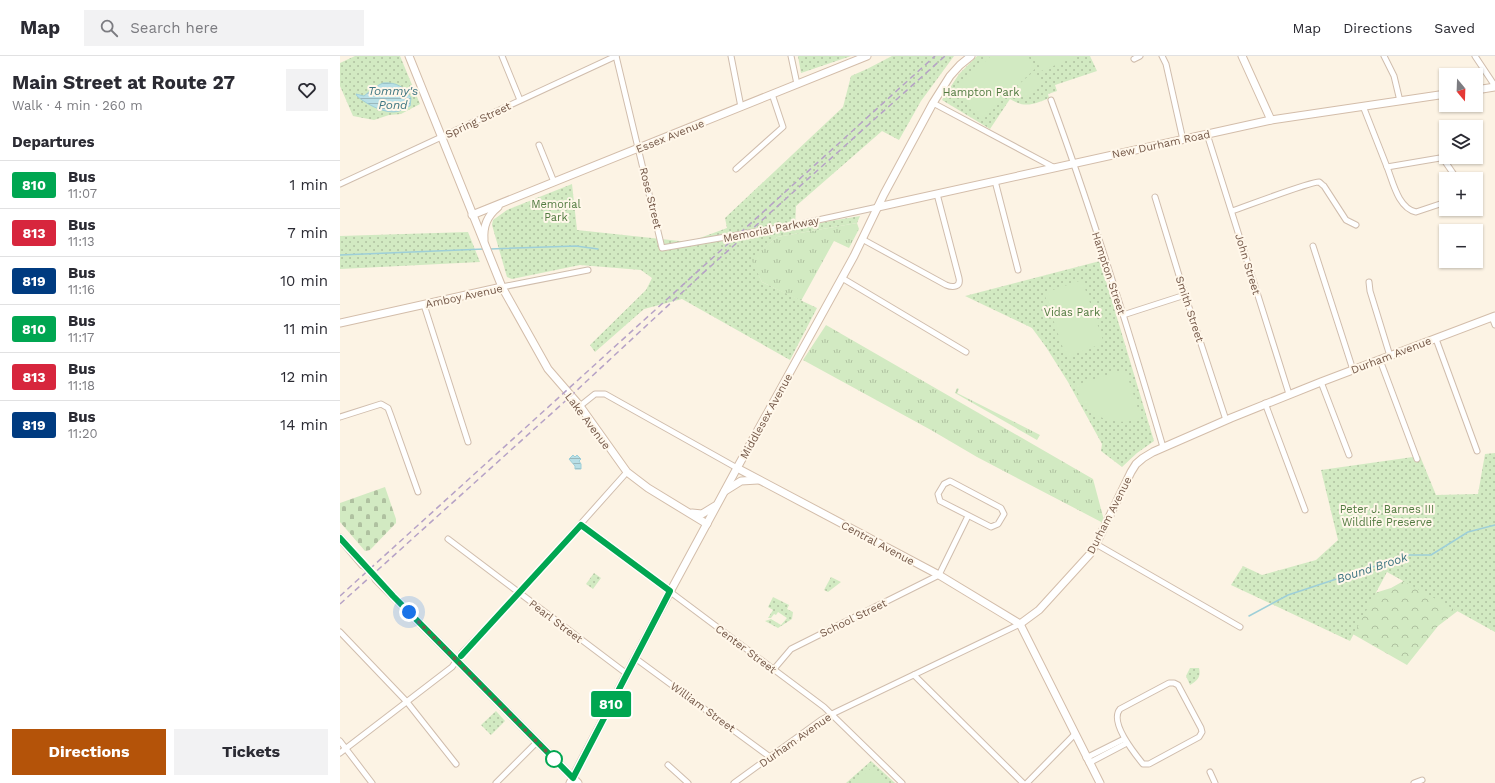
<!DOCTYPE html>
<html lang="en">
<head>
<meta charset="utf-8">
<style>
  :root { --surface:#fff; --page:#f2f2f3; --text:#2b2b33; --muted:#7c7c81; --line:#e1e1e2; --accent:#b45309 }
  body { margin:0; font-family:"Work Sans",sans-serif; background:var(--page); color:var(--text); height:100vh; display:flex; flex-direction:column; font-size:15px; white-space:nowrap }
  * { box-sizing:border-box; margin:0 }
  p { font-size:13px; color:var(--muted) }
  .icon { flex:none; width:22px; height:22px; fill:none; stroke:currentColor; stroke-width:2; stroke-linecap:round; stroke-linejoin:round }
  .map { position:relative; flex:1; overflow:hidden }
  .sheet { display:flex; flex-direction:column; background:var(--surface); width:340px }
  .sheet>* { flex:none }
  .badge { padding:0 8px; border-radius:3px; font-size:14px; line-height:26px }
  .needle { width:26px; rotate:161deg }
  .buttons { position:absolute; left:1099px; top:12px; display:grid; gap:8px }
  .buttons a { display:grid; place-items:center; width:44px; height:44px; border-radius:0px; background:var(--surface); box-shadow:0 1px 3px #0004; font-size:20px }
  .you { position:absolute; width:20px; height:20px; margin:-10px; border:3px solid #fff; border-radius:50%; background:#1a73e8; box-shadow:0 0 0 6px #1a73e833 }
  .map>.badge { position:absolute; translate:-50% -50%; box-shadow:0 0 0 2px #fff }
  h2 { padding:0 12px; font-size:15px; line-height:36px }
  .round { display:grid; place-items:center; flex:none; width:42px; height:42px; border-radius:0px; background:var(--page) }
  .overview { display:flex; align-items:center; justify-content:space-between; height:68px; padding:0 12px }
  h1 { font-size:19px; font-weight:700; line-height:30px }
  .primary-button { display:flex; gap:8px; margin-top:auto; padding:8px 12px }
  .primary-button a { flex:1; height:46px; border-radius:0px; background:var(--accent); color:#fff; font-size:16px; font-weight:700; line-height:46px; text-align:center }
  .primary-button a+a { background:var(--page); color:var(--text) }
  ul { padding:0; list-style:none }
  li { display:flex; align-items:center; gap:12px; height:48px; padding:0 12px; border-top:1px solid var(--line) }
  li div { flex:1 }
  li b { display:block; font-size:15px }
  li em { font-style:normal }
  li .badge { min-width:44px; font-weight:700; text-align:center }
  header { display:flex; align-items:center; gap:24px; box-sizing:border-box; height:56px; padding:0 20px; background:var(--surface); border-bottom:1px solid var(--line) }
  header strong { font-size:19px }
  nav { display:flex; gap:22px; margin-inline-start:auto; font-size:14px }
  .search { width:280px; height:36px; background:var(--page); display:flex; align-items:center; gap:10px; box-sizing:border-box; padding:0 14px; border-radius:0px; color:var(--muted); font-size:15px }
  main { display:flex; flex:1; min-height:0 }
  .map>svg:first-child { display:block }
</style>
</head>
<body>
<header>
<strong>Map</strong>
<div class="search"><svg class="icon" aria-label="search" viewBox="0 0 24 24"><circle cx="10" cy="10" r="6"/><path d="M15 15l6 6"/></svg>Search here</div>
<nav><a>Map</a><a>Directions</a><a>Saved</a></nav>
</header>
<main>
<section class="sheet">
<div class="overview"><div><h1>Main Street at Route 27</h1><p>Walk · 4 min · 260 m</p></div><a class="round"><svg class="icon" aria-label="heart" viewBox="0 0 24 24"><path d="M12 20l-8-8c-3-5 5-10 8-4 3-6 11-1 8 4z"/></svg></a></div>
<h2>Departures</h2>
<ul>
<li><span class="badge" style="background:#00a651;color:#fff">810</span><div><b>Bus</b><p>11:07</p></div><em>1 min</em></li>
<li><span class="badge" style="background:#d7263d;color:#fff">813</span><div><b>Bus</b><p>11:13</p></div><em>7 min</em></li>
<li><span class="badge" style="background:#003b80;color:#fff">819</span><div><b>Bus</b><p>11:16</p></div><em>10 min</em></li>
<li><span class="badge" style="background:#00a651;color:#fff">810</span><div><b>Bus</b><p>11:17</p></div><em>11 min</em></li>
<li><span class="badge" style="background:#d7263d;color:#fff">813</span><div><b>Bus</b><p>11:18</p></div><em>12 min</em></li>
<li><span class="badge" style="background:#003b80;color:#fff">819</span><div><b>Bus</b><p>11:20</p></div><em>14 min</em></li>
</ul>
<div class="primary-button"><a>Directions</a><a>Tickets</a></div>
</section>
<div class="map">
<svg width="1155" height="727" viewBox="0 0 1155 727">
  <defs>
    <pattern id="grass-tufts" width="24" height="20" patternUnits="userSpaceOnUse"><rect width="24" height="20" fill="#d2eac2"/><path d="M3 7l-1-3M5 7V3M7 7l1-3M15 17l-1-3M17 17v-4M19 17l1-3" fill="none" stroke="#afc1a0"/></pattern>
    <pattern id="forest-crowns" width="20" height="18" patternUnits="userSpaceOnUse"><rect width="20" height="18" fill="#d2eac2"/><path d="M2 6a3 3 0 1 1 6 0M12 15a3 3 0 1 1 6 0" fill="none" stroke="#afc1a0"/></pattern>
    <pattern id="cemetery-stones" width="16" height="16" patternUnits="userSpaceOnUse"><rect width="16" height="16" fill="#d2eac2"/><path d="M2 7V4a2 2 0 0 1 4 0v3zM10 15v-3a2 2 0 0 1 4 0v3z" fill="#afc1a0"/></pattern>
    <pattern id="park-dots" width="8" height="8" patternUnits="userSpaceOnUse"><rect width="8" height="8" fill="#d2eac2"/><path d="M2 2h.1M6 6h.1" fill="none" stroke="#afc1a0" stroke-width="1.8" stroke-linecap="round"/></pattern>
    <pattern id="water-rules" width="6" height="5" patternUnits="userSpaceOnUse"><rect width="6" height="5" fill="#b8dfe6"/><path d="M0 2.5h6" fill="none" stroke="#9ab8bc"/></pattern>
  </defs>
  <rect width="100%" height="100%" fill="#fcf3e4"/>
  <g fill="url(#grass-tufts)">
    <polygon points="517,167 519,173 509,192 494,185 461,245 422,226 410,203 437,181"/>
    <polygon points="486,269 753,423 765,468 637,401 591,374 463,304"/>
    <polygon points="617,332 619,333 617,337 700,379 697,384 615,337"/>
  </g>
  <polygon fill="url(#forest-crowns)" points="1101,504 1119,554 1098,570 1067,609 932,532 1025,540 1051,532"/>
  <polygon fill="url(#cemetery-stones)" points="45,431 56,463 56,467 30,494 25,495 0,466 0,447"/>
  <g fill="url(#park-dots)">
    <polygon points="15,0 60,0 80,48 61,58 49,59 34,64 13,60 0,30 0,7"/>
    <polygon points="458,0 511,0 461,17"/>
    <polygon points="552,0 614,0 581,45 559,84 542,75 456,150 455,171 520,160 517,167 437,181 411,203 422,226 477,252 450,304 342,243 304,253 255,296 250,289 306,234 312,222 301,214 240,209 172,223 167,221 152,169 153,164 167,154 232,128 237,174 349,186 387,172 385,162 503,51 511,20 527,13"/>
    <path d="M 637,0 L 750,0 L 757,15 L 715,29 L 717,35 L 708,38 L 709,42 C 693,49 685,52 670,43 L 650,73 L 602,44 L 619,18 Z"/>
    <polygon points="128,176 140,206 0,213 0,180"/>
    <polygon points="760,205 814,385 797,397 782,411 761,395 762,388 728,326 706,291 692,272 625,240"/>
    <polygon points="1155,397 1155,576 1047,516 1010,585 891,529 903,510 922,519 976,504 998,484 981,414 1080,400 1096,439 1138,438 1145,398"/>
    <polygon points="254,517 261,522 253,533 246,528"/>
    <polygon points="491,521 501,526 488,536 484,534"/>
    <polygon points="433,541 449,549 447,553 453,556 452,563 438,572 425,565 431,563 441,569 447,562 438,556 436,559 434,558 431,562 428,562 433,554 428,551"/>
    <path d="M 850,612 L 859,612 C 861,621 858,624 850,629 L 846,620 Z"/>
    <polygon points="156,655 165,665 151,679 141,669"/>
    <polygon points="531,705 555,727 506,727"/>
  </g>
  <g fill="#d2eac2">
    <polygon points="651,0 687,0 697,11 640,63 613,34"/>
    <polygon points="695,0 738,0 701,15"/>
    <polygon points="693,16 702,25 686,41 676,31"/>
    <polygon points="742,224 764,287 726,301 704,237"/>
    <path d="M 782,314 L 786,316 L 801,362 C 774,373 740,359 736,329 Z"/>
    <polygon points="531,712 548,727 514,727"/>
  </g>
  <g fill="url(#water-rules)" stroke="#9ecfd8">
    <path d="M 43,27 C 57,26 64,31 71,42 L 70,50 C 66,51 63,54 59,55 C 46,59 26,48 17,40 L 16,38 L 24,40 L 35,31 Z"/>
    <polygon points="233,399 235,401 237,399 241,403 239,405 241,408 241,413 235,413 235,410 229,403"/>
  </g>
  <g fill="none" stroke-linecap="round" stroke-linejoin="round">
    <g stroke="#9ecfd8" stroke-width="1.5">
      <polyline points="150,193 236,190 258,193"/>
      <polyline points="0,199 144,193"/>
      <polyline points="909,560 948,539 1069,499 1091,499 1128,476 1155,469"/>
    </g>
    <polyline stroke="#daccbd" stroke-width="7" stroke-dasharray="7 3.5" stroke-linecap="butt" points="23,509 36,523"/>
    <g stroke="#d0bdad" stroke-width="7">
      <g id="street">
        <polyline points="162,0 180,44"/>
        <polyline points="276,0 322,192 455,169 538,151"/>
        <polyline points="391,0 401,51"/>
        <polyline points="451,0 457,28"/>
        <polyline points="822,0 826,8 843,84"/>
        <polyline points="1044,0 1054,20 1060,45"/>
        <polyline points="1135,0 1155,30"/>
        <polyline points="794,3 800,0"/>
        <path d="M 711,44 C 753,158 789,275 823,391"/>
        <polyline points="593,47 715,112"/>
        <polyline points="1023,50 1047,111"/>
        <polyline points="867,78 949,338"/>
        <polyline points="199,89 214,126"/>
        <polyline points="396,113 443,71 432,38"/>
        <polyline points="655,125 678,214"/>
        <polyline points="0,128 276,0"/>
        <polyline points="815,141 845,239 886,364"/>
        <path d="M 1106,146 L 1076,156 C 1058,152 1053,126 1047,111 L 1100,102 L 1104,104 L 1117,123"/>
        <path d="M 892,155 C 904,151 972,125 979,126 C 981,127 982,129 984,130 L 1006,164 L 1016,169"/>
        <path d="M 522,183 L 606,229 C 613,232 621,231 619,222 L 597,138"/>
        <polyline points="973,190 1013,314"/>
        <polyline points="502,222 626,296"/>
        <polyline points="1029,226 1030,235 1050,300"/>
        <polyline points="162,231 248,214"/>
        <polyline points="84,249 128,386"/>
        <polyline points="783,259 845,239"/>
        <polyline points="1152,261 1155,269"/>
        <polyline points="1096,283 1137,395"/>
        <polyline points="1040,304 1077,403"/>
        <polyline points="981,326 1009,399"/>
        <polyline points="925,347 965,454"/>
        <polyline points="240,350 255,338 265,338 397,412"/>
        <polyline points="0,361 41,348 48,352 51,360 78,436"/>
        <polygon points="610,425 661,452 664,458 658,468 651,471 600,445 598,438 604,428"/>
        <polyline points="241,469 484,651 562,727"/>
        <polyline points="108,483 287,618"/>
        <polyline points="756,488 900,571"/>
        <polyline points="0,576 67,646 116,708"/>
        <polyline points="295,602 430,701"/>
        <polyline points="434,613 451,593 599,519 628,460"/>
        <polyline points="574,619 683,727"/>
        <path d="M 829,627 L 834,627 L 838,629 L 861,672 L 862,676 L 859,681 L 809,708 L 803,708 C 794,697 769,666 780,653 Z"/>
        <polyline points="0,685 32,727"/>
        <polyline points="0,697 112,611 122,597 179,537 287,416"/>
        <polyline points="746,702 784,683"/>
        <polyline points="749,707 787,687"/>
        <polyline points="328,709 348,727"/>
        <polyline points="870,716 875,727"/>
        <polyline points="156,727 197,686"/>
        <polyline points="394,727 481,664 492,658 680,568"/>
        <polyline points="687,727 735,678"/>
        <polyline points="1074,727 1082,724"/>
      </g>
    </g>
    <g stroke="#d3bdaa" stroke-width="9">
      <g id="secondary">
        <polyline points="69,0 162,231 208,313 240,350 287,416 308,432 367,468"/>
        <polyline points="902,0 931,64"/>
        <polyline points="1136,34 1155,31"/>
        <polyline points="538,151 931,64 1106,38"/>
        <polyline points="132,159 527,0"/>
        <path d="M 144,184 C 143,170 147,160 158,151"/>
        <polyline points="0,267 162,231"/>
        <polyline points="397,412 599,519 680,568 760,727"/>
        <polyline points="385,435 401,425 418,424"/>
        <polyline points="352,457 362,458 375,450"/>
        <polyline points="0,482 23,509"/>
        <polyline points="36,523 238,727"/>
        <polyline points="680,568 699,554 750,498 756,488 791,416 796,408 803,402 813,396 891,362 981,326 1155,260"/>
        <polyline points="230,727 317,560 397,412 514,200 544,138 593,47 610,20 620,9 631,0"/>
      </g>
    </g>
    <use href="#street" stroke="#fff" stroke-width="5"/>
    <use href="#secondary" stroke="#fff" stroke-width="7"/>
    <g stroke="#b6a2c6" stroke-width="1.5" stroke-dasharray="6 4" stroke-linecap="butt">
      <polyline points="0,540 595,0"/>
      <polyline points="0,548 222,348 362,218 605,0"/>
    </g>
  </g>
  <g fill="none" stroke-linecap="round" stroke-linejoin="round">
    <g stroke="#fff" stroke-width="9">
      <polyline id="line" points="0,482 53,540 233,722 330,535 241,469 121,600"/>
    </g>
    <use href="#line" stroke="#00a651" stroke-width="6"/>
    <polyline stroke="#755949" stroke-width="4" stroke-dasharray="0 7.2" points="69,556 214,703"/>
  </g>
  <circle fill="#fff" stroke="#00a651" stroke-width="2" cx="214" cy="703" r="8"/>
  <g text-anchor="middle" stroke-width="4" stroke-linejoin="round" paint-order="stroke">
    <g font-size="11" fill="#527b41" stroke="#fff7ea">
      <text x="641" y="40">Hampton Park</text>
      <text x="216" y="152">Memorial<tspan x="216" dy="13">Park</tspan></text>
      <text x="732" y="260">Vidas Park</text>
      <text x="1047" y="457">Peter J. Barnes III<tspan x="1047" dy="13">Wildlife Preserve</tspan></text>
    </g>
    <g font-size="11" fill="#755949" stroke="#fff7ea">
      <text transform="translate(138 64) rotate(-25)" y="4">Spring Street</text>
      <text transform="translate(330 80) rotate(-22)" y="4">Essex Avenue</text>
      <text transform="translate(821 88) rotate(-12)" y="4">New Durham Road</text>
      <text transform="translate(311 142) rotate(76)" y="4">Rose Street</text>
      <text transform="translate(431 173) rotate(-11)" y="4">Memorial Parkway</text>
      <text transform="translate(908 208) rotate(73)" y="4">John Street</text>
      <text transform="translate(769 217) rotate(72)" y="4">Hampton Street</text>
      <text transform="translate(124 240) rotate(-12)" y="4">Amboy Avenue</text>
      <text transform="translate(850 253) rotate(72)" y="4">Smith Street</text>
      <text transform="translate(1051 299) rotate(-21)" y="4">Durham Avenue</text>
      <text transform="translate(426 360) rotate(-61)" y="4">Middlesex Avenue</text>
      <text transform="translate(248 365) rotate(53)" y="4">Lake Avenue</text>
      <text transform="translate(769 459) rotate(-63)" y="4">Durham Avenue</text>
      <text transform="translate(538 487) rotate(28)" y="4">Central Avenue</text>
      <text transform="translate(513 562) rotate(-26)" y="4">School Street</text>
      <text transform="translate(216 565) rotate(37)" y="4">Pearl Street</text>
      <text transform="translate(406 593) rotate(37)" y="4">Center Street</text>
      <text transform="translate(363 651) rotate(36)" y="4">William Street</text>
      <text transform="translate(455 684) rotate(-35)" y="4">Durham Avenue</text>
    </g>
    <g font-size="12" font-style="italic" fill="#3f7682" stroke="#fff7ea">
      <text x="53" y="39">Tommy's<tspan x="53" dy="14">Pond</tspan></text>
      <text transform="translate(1032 512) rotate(-18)" y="4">Bound Brook</text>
    </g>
  </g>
</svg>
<div class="buttons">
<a><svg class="needle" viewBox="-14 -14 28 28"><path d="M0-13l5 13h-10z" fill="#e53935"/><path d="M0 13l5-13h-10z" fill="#7c7c81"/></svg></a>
<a><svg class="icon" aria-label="layers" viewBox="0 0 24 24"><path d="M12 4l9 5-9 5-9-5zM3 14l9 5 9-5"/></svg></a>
<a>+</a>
<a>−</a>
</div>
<div class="you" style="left:69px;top:556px"></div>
<b class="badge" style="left:271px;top:648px;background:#00a651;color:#fff">810</b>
</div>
</main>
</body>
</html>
